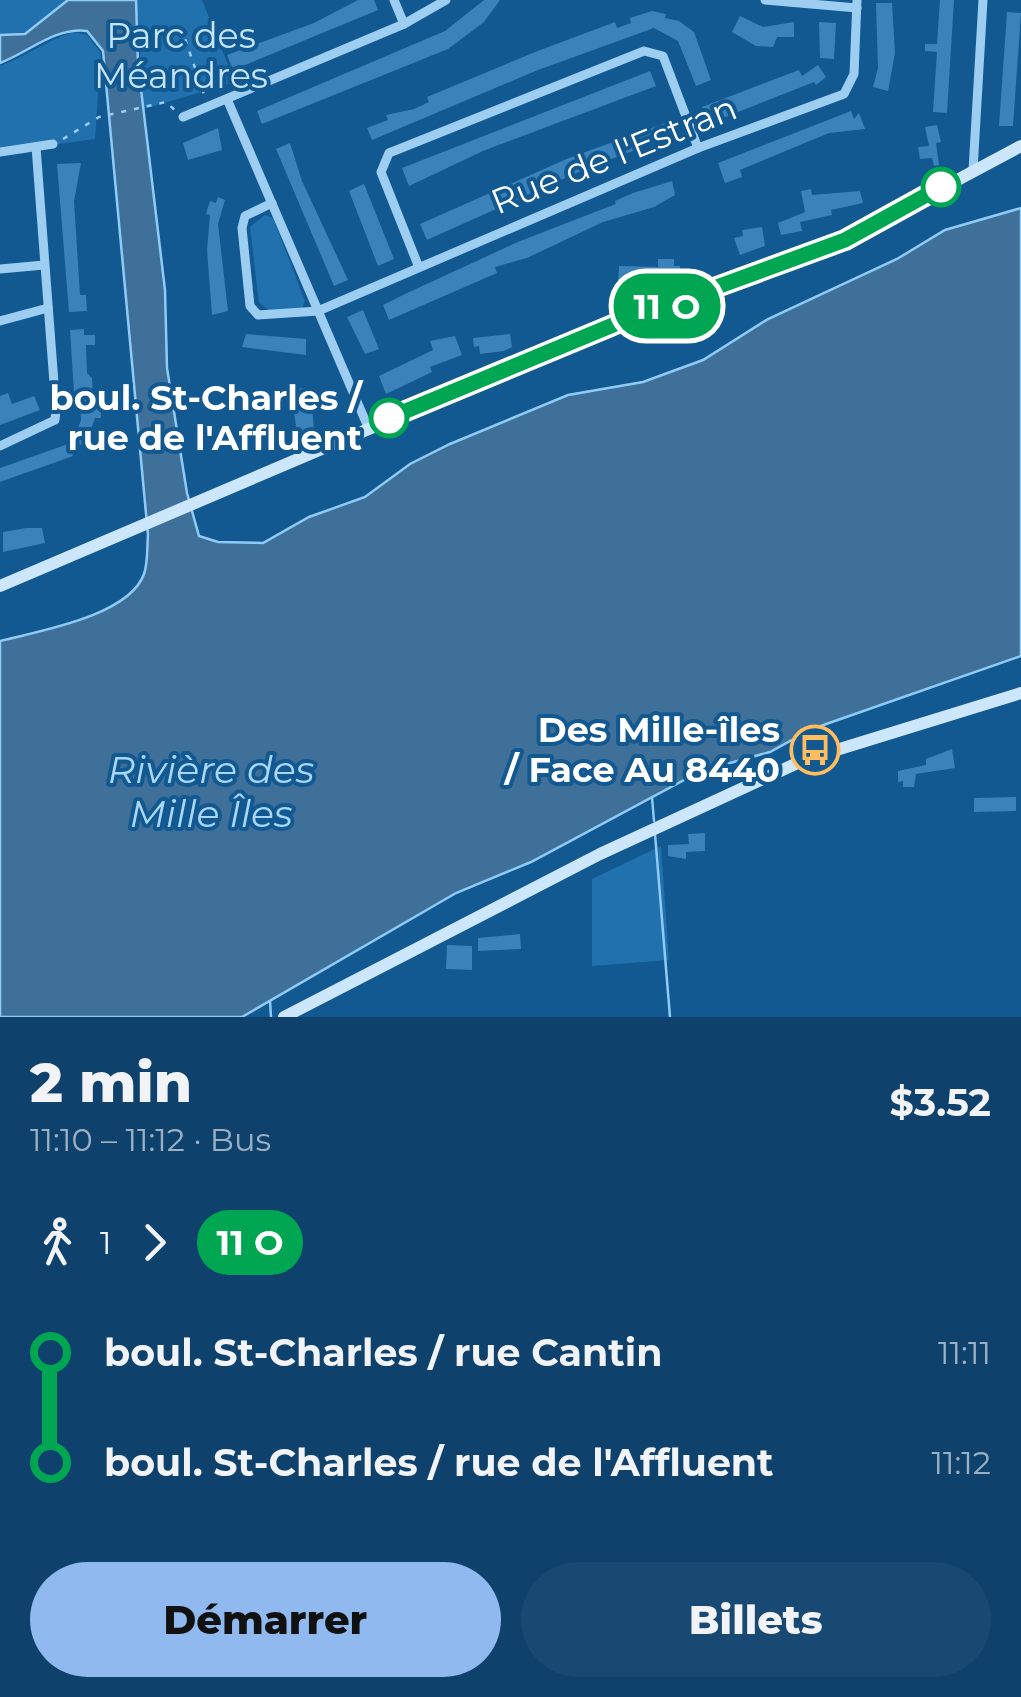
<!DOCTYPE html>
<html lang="fr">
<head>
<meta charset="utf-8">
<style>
  :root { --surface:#0e426d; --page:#174972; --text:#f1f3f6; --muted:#9bb0c2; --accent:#90b9f0 }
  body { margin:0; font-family:Montserrat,sans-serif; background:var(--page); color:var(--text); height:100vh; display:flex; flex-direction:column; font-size:38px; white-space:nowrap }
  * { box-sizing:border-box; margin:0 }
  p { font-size:32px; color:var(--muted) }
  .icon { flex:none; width:55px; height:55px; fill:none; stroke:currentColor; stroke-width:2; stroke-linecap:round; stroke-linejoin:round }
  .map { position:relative; height:1017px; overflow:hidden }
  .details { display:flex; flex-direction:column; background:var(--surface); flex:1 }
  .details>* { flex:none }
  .badge { padding:0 20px; border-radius:32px; font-size:35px; line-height:65px }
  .map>.badge { position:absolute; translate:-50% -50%; box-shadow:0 0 0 5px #fff }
  .legs { display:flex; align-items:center; gap:15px; height:110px; padding:0 30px; font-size:32px }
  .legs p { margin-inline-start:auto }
  .head { display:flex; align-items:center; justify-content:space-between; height:170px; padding:0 30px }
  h1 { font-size:55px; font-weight:800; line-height:75px }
  .cta { display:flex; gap:20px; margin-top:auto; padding:20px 30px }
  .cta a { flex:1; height:115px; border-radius:60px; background:var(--accent); color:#111; font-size:40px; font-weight:800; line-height:115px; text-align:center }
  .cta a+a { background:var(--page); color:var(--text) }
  ul { padding:0 30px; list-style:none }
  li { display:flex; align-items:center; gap:35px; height:110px; font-size:38px }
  li i { display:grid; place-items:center; width:15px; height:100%; margin:0 12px; background:currentColor }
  li i::after { content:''; width:25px; height:25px; margin:-12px; border:8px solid; border-radius:50%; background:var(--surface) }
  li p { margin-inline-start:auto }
  li:first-child i { background:linear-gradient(#0000 50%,currentColor 0) }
  li:last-child i { background:linear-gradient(currentColor 50%,#0000 0) }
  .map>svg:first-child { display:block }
</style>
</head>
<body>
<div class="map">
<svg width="1021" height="1017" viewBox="0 0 1021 1017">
  <rect width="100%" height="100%" fill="#125891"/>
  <g fill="#2071ae">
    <polygon points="0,0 68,0 25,34 0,35"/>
    <polygon points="136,0 202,0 235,82 144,109"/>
    <path d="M 74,32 L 87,35 L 101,53 L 95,139 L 0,152 L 0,66 C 27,56 47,40 74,32 Z"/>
    <polygon points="265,215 273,218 305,301 302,309 269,310 259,303 250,227"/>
    <polygon points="661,846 669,960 592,966 592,879"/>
  </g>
  <path fill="#3e709a" stroke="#8fcbf6" stroke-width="2.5" d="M 68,0 L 136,0 L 138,64 L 165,290 L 167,368 L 187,493 L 199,536 L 218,542 L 263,543 L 309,517 L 365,497 L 410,464 L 450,444 L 568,395 L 643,382 L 703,360 L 768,319 L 897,259 L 945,230 L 1021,208 L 1021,656 L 812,729 L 770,752 L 701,771 L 531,862 L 456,893 L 242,1017 L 0,1017 L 0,641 C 39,631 129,616 144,574 C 148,563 147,546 148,535 L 103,51 L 87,31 C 55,27 29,52 0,63 L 0,35 L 25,34 Z"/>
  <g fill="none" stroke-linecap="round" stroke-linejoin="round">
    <g stroke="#8fcbf6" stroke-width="2.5">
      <polyline points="652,797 654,821"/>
      <polyline points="655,834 670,1017"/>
      <polyline points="270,1001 271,1017"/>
    </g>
  </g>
  <g fill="#3a82b9">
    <polygon points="358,0 374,0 378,10 233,70 227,55 314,23"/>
    <polygon points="484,0 500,0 484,22 448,49 262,124 257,111 445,31"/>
    <polygon points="940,0 954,0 947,113 933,112 937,52 925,51 925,44 937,44"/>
    <polygon points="876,3 892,3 895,53 888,91 873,87 878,68"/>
    <polygon points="652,11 666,14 665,18 679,21 694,32 711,80 696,86 678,41 654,28 538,70 372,140 367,128 388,120 386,115 414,109 429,102 427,97 535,52 615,22 617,28 631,23 630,18"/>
    <polygon points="1007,12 1021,13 1013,126 999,126"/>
    <polygon points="740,16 763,27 794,22 794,37 777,37 773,47 756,46 732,32"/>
    <polygon points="819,22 836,23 834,59 820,58"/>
    <polygon points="818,65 826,77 816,85 814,82 708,124 702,107 799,70 802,76"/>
    <polygon points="650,71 656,86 483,151 409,186 402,168"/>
    <polygon points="851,111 854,119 859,113 865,129 829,133 740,170 742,177 725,183 718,163"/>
    <polygon points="668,122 673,136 590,167 427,240 420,224 569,158"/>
    <polygon points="937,125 941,142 936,143 939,165 934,166 932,158 920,159 918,147 929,146 925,127"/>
    <polygon points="218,128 222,150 188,160 183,143"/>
    <polygon points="290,143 302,181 348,280 334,286 276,149"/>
    <polygon points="81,163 74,201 80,295 86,295 87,311 69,312 57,164"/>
    <polygon points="672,181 675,195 654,207 603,222 527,258 495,267 497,273 389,320 383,305 405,294 520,241 616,204 615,201 633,193"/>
    <polygon points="364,184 394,259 378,266 349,191"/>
    <polygon points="811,189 812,195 860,191 863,203 831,210 832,215 800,222 802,231 781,235 778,223 805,212 801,191"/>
    <polygon points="218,197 225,200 218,224 228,311 212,315 207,250 210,215 206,214 210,201 216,203"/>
    <polygon points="762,227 765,246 740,255 734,238 743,236 742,230"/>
    <polygon points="658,259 674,259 674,266 680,266 681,278 618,286 619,266 658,267"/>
    <polygon points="363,310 379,349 365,354 347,317"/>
    <polygon points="84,329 84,335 95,335 95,345 86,345 87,373 92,378 93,399 101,406 101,418 95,418 85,446 73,442 81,420 80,392 74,393 70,330"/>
    <polygon points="246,334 306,339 306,355 242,347"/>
    <polygon points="510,334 512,347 504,351 480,354 479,346 474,347 473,338"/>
    <polygon points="455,336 462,355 430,367 432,372 386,394 379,376 433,350 430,341"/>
    <polygon points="303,388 306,405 312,404 314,431 297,434 291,390"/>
    <polygon points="8,393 12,404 34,396 40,410 0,425 0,396"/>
    <polygon points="68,444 73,456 0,482 0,468"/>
    <polygon points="26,528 42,528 45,543 3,552 3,532"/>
    <polygon points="952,749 955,768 916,774 914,787 903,787 903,781 898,782 898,771 926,765 926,759"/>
    <polygon points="1016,797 1016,811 974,812 974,798"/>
    <polygon points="705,833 705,851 686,852 686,859 668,856 668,845 689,844 688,834"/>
    <polygon points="520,934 521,949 478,951 478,938"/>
    <polygon points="447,945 472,946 472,970 446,969"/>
  </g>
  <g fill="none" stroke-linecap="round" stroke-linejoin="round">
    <g stroke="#9dcef2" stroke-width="2.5" stroke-dasharray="5 8" stroke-linecap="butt">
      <polyline points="181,27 206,100"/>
      <polyline points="63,139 99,117 166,102 178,113"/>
    </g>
    <g stroke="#9dcef2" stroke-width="9">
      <polyline points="394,0 404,24"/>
      <polyline points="765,0 857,8"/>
      <polyline points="227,99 368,427"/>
      <polyline points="183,117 404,24 446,0"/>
      <polyline points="0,152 53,144"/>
      <polyline points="973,170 983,0"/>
      <polyline points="272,203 245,216 242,228 250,306 258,315 318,311 698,148 844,94 854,74 857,0"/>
      <polyline points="418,265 381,172 389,153 644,51 663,56 698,148"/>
      <polyline points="0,269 44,265"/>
      <polyline points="0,321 48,308"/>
      <polyline points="0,446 55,420 56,409 36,147"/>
    </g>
    <g stroke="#cce7fc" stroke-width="12">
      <polyline points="0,586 613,325 845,240 1021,146"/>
      <polyline points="284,1017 600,854 804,760 1021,693"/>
    </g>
  </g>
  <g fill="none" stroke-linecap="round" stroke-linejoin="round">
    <g stroke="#fff" stroke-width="22">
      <polyline id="line-1" points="389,418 613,325 845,240 941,187"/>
    </g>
    <use href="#line-1" stroke="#00a651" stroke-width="15"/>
  </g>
  <defs>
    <g id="bus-ring" transform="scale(2.5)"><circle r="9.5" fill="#125891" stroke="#ffbd5e" stroke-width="1.5"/><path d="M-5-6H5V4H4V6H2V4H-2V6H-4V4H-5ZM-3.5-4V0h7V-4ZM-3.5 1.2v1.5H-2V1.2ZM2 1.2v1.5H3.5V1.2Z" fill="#ffbd5e"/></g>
  </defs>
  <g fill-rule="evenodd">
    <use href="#bus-ring" x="815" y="750"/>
  </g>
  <g fill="#fff" stroke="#00a651" stroke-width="5">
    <circle cx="941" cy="187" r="18"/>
    <circle cx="389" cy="418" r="18"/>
  </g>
  <g text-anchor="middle" stroke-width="8" stroke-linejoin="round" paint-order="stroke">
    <g font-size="35" fill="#c4e5fd" stroke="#125891">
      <text x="181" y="48">Parc des<tspan x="181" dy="40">Méandres</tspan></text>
    </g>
    <g font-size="35" fill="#fff" stroke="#125891">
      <text transform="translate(614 155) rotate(-22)" y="12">Rue de l'Estran</text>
    </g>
    <g font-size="35" font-weight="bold" fill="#fff" stroke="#125891" text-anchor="end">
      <text x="362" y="410">boul. St-Charles /<tspan x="362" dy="40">rue de l'Affluent</tspan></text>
    </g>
    <g font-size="35" font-weight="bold" fill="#fff" stroke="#125891" text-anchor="end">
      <text x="780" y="742">Des Mille-îles<tspan x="780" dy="40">/ Face Au 8440</tspan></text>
    </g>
    <g font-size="38" font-style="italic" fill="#a9d7f9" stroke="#125891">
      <text x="211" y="783">Rivière des<tspan x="211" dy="44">Mille Îles</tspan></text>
    </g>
  </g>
</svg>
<b class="badge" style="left:667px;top:306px;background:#00a651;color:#fff">11 O</b>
</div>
<section class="details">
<div class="head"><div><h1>2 min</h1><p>11:10 – 11:12 · Bus</p></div><b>$3.52</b></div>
<div class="legs"><svg class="icon" aria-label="walk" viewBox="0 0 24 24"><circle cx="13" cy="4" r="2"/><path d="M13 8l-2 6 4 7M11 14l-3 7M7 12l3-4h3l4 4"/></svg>1<svg class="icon" aria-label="forward" viewBox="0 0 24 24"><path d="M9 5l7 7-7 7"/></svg><b class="badge" style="background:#00a651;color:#fff">11 O</b></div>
<ul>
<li><i style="color:#00a651"></i><b>boul. St-Charles / rue Cantin</b><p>11:11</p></li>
<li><i style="color:#00a651"></i><b>boul. St-Charles / rue de l'Affluent</b><p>11:12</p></li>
</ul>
<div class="cta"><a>Démarrer</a><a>Billets</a></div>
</section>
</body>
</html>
